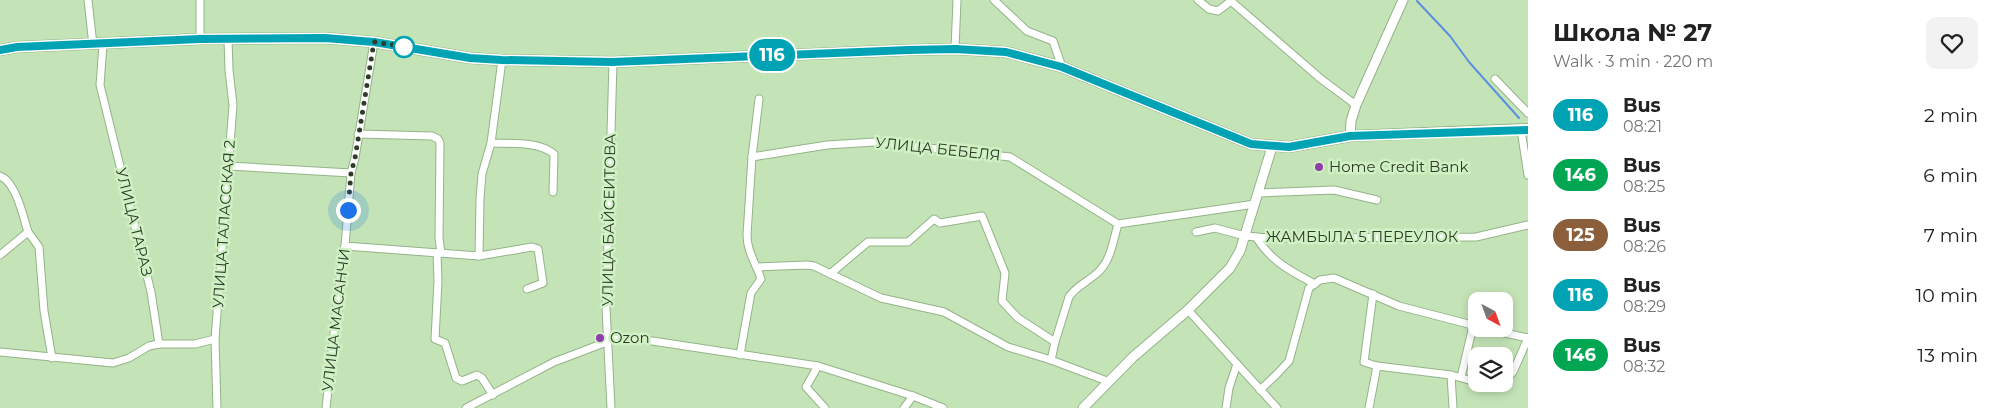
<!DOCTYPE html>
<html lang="en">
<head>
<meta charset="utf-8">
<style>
  :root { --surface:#fff; --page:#f2f2f2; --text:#222; --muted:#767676 }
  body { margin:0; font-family:Montserrat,sans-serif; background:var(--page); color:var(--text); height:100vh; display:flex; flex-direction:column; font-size:19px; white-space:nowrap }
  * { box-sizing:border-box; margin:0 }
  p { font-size:16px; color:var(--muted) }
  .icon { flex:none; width:28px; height:28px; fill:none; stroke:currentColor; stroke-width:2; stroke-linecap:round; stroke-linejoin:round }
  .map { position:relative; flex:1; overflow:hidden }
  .side { display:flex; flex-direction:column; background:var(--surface); width:475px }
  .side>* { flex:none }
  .badge { padding:0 10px; border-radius:16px; font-size:18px; line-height:32px }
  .needle { width:32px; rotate:139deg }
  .buttons { position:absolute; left:1468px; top:292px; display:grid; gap:10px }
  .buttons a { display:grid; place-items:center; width:45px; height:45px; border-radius:10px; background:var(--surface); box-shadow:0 2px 8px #0003; font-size:25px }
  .you { position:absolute; width:25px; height:25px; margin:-12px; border:4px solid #fff; border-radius:50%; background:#1a73e8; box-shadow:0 0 0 8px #1a73e833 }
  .map>.badge { position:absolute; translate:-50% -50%; box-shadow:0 0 0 2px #fff }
  .round { display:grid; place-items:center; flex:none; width:52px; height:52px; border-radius:10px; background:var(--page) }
  .headline { display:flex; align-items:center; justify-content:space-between; height:85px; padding:0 25px }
  h1 { font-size:24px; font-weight:700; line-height:38px }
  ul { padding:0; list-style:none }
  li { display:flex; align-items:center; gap:15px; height:60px; padding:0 25px }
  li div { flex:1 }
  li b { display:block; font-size:19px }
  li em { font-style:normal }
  li .badge { min-width:55px; font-weight:700; text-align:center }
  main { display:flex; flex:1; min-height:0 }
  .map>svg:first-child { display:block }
</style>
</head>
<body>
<main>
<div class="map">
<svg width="1528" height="408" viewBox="0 0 1528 408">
  <rect width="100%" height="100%" fill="#c4e4b7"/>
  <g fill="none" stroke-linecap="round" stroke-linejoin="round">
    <polyline stroke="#5a91df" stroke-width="2" points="1417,1 1450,36 1469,62 1519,118"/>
    <g stroke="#94b389" stroke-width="9">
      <g id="minor">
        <polyline points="88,0 93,45"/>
        <polyline points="994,0 1027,31 1053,41 1062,67"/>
        <polyline points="1198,0 1209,9 1218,11 1231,1 1321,79 1356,105"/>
        <polyline points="200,39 200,0"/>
        <polyline points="103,45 100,85 151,292 159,344 195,344 215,339"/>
        <polyline points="955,49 957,0"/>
        <polyline points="1495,79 1528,113"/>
        <polyline points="1521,130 1528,175"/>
        <polyline points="358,134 432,136 438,139 440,143 439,238 441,253"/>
        <path d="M 491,143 C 511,144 538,141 554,154 L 553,192"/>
        <polyline points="752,157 827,145 874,142 1010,157 1118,224 1255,204"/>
        <polyline points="229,166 351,173"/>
        <path d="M 0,176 C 16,182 23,216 28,232"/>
        <polyline points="1258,193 1334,190 1377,200"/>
        <polyline points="1196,232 1215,228 1245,236 1268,238 1476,237 1528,225"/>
        <path d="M 1256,237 C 1271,261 1290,271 1315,284"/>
        <polyline points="345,246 479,256 532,247 538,249 543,283 527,289"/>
        <polyline points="437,253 438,281 435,339 445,343 456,378 462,381 477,375 482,378 493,395"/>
        <polyline points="0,255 28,232 39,247 44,311 52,358"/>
        <polyline points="479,256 480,199 482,174 491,143 502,60"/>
        <polyline points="757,267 807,265 814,266 881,298 944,312 1008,347 1051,360 1107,381"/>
        <polyline points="830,274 868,242 908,242 934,219 940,223 982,216 1005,273 1002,301 1018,318 1055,342 1051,360"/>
        <polyline points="1188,310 1277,408"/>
        <polyline points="1487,329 1528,338"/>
        <path d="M 1055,342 L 1069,297 C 1075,287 1087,282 1096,274 C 1111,262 1113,241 1118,224"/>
        <polyline points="0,352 113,363 129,358 149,346 159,344"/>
        <path d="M 740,355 L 751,293 L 761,279 C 756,263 747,252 747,235 L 752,157 L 759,99"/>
        <polyline points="818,366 806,387 825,408"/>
        <polyline points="1377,366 1451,375 1476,382"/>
        <polyline points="1451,375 1453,408"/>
        <polyline points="1461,377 1473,326"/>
        <polyline points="1504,381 1513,372 1528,338"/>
        <polyline points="1481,384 1491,387 1501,384"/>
        <polyline points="1260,390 1277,374 1289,361 1309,288 1320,280 1334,278 1399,306 1476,326"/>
        <polyline points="217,408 215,339 233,105 229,70 228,39"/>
        <polyline points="326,408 343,250 345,246 351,173 355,158 374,42"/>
        <polyline points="466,408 554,362 604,343 608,339 639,339 818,366 913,396 943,408"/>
        <polyline points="611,408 606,308 613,62"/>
        <polyline points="904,408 913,396"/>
        <polyline points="1226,408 1229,388 1237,364"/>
        <polyline points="1369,408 1377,366 1364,362 1373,294"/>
      </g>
    </g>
    <g stroke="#94b389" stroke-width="11">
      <g id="tertiary">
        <polyline points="1350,136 1351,121 1356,105 1403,0"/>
        <polyline points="1083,408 1133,357 1188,310 1230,268 1240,251 1272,147"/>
      </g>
    </g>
    <g stroke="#94b389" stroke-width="12">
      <polyline id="primary" points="0,50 17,47 200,39 325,38 374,42 470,58 502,60 613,62 908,50 955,49 1006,52 1062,67 1251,144 1289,147 1350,136 1528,129"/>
    </g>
    <use href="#minor" stroke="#fff" stroke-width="7"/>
    <use href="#tertiary" stroke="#fff" stroke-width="9"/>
    <use href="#primary" stroke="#fff" stroke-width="10"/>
  </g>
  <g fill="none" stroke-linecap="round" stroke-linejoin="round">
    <g stroke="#fff" stroke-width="11">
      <polyline id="line" points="0,50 17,47 200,39 325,38 374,42 470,58 502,60 612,62 908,50 955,49 1006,52 1043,62 1062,67 1251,144 1289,147 1350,136 1528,130"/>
    </g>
    <use href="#line" stroke="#00a3b4" stroke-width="8"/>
    <polyline stroke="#2e3b29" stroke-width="5" stroke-dasharray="0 9" points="348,210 351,173 355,158 374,42 407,47 404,47"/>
  </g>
  <circle fill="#fff" stroke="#00a3b4" stroke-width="2.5" cx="404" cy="47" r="10"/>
  <g fill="#903caa" stroke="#d0f1c4" stroke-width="2">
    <circle cx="1319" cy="167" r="5"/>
    <circle cx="600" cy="338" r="5"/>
  </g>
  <g text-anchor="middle" stroke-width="5" stroke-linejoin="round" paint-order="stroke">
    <g font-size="15" fill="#2e3b29" stroke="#d0f1c4">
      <text transform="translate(938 149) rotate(6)" y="5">УЛИЦА БЕБЕЛЯ</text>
      <text transform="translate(609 220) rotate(-89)" y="5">УЛИЦА БАЙСЕИТОВА</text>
      <text transform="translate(134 222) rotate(76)" y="5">УЛИЦА ТАРАЗ</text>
      <text transform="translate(224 224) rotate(-86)" y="5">УЛИЦА ТАЛАССКАЯ 2</text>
      <text x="1362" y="242">ЖАМБЫЛА 5 ПЕРЕУЛОК</text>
      <text transform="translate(336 320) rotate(-83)" y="5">УЛИЦА МАСАНЧИ</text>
    </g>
    <g font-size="15" fill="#2e3b29" stroke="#d0f1c4" text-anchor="start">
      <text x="1329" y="172">Home Credit Bank</text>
      <text x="610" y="343">Ozon</text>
    </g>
  </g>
</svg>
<div class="buttons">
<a><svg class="needle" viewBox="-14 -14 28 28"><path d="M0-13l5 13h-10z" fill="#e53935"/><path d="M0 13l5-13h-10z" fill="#767676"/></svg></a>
<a><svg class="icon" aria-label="layers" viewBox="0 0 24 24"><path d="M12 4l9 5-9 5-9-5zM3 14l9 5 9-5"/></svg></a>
</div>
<div class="you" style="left:348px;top:210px"></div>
<b class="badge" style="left:772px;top:55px;background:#00a3b4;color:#fff">116</b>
</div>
<section class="side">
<div class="headline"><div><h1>Школа № 27</h1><p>Walk · 3 min · 220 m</p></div><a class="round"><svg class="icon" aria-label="heart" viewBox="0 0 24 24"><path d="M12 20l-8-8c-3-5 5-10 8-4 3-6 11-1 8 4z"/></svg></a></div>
<ul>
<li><span class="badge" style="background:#00a3b4;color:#fff">116</span><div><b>Bus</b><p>08:21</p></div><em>2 min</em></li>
<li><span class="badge" style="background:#00a651;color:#fff">146</span><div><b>Bus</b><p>08:25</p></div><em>6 min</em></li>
<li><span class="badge" style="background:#8b5e3c;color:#fff">125</span><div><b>Bus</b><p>08:26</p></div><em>7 min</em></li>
<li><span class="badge" style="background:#00a3b4;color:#fff">116</span><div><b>Bus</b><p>08:29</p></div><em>10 min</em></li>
<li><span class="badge" style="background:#00a651;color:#fff">146</span><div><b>Bus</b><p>08:32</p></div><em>13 min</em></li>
</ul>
</section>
</main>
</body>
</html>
